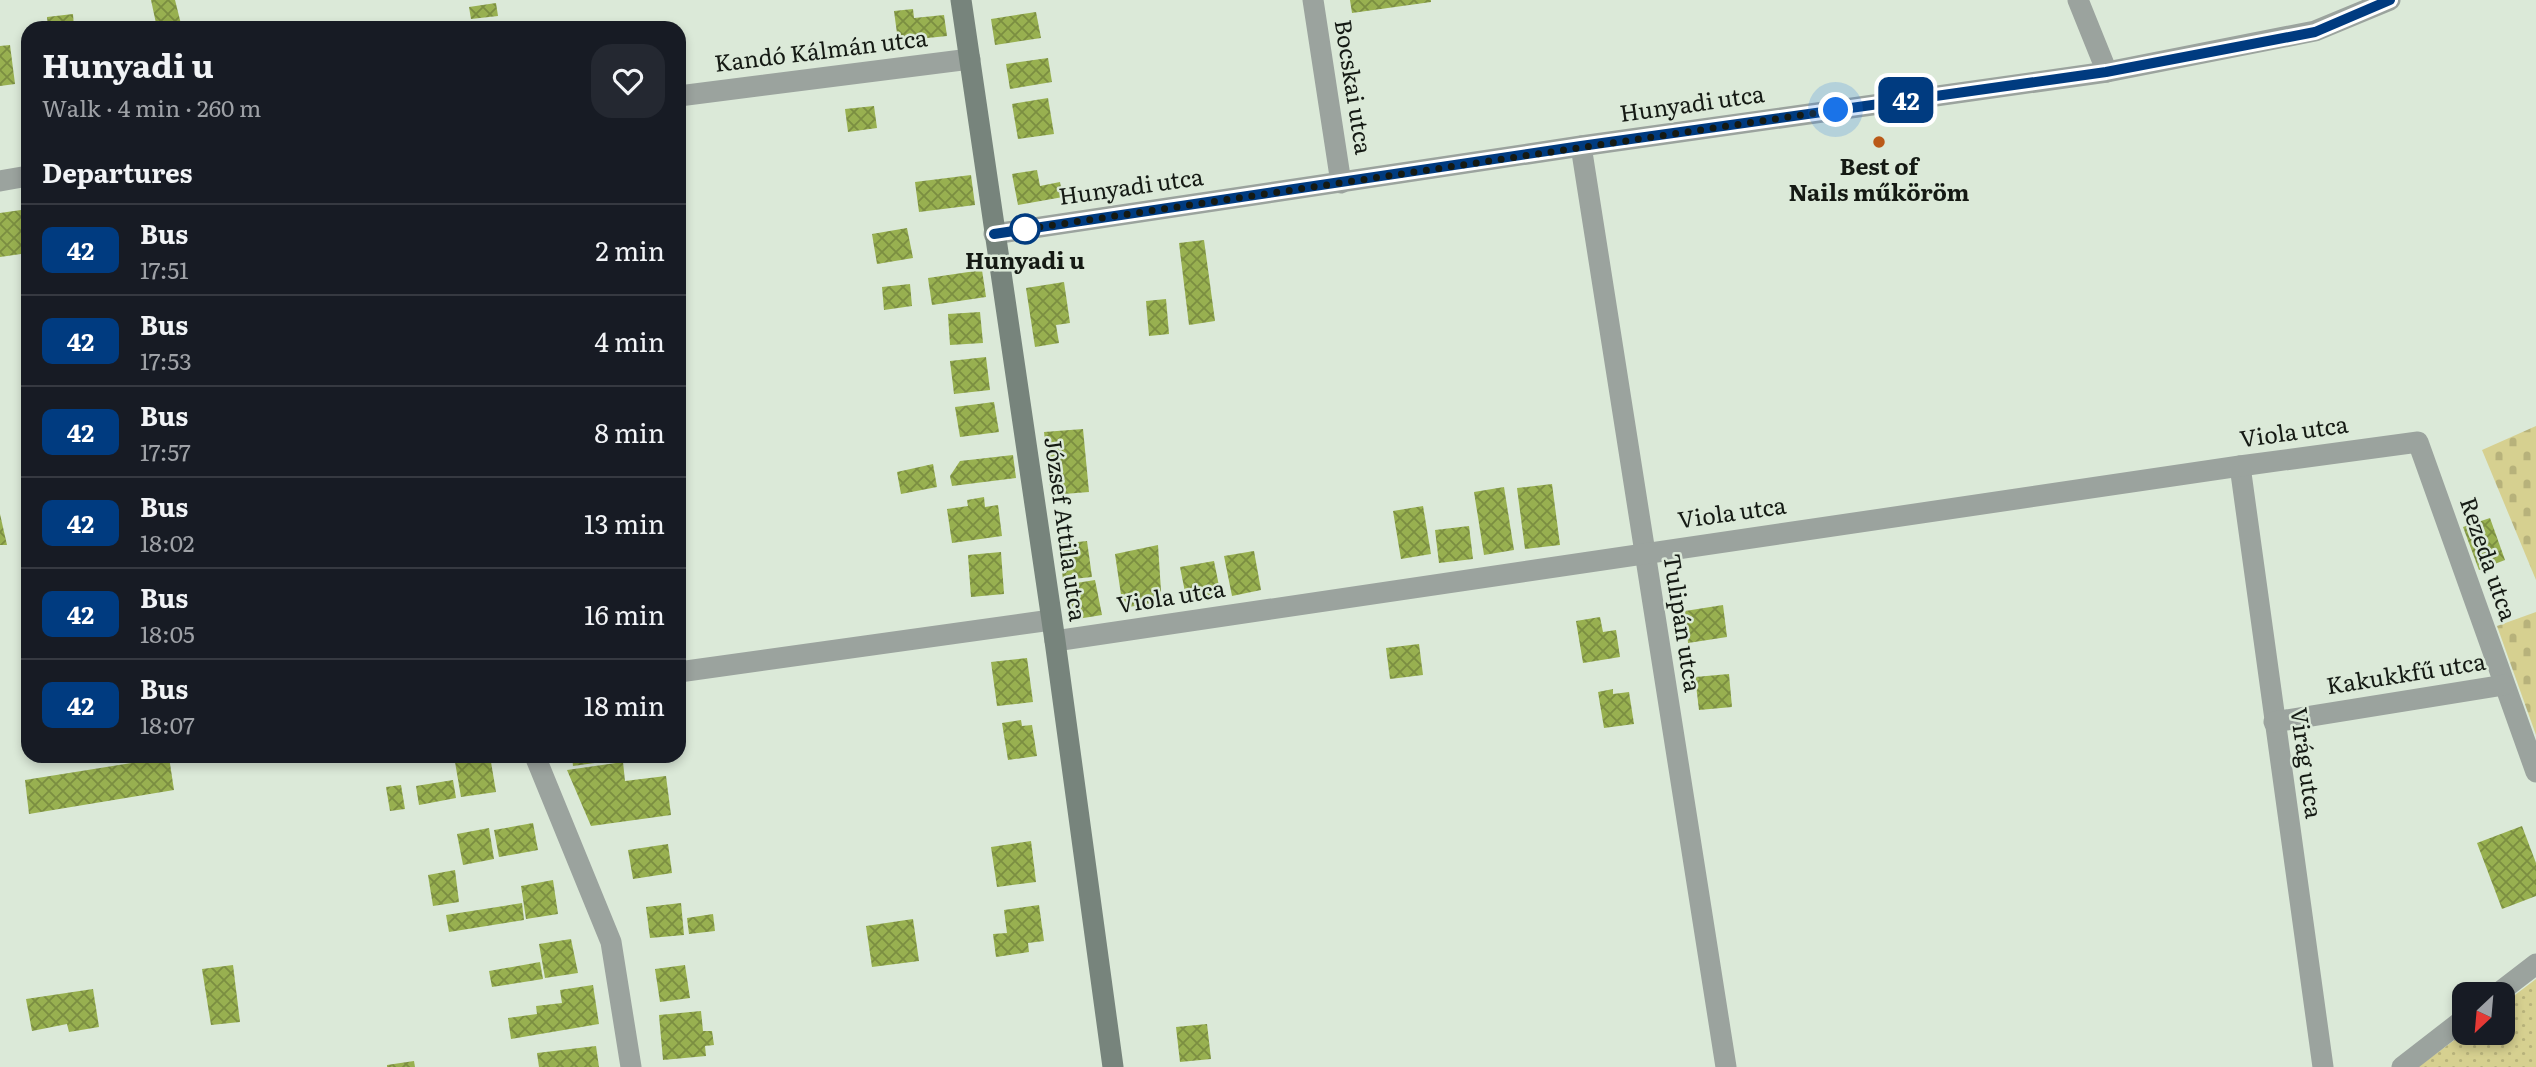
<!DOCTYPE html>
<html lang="en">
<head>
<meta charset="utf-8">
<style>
  :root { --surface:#171b24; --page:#242831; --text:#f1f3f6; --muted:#9ea1a6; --line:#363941 }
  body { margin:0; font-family:Literata,serif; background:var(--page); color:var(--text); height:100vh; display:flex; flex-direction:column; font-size:26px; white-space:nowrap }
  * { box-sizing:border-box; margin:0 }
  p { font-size:23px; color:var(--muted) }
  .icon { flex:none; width:38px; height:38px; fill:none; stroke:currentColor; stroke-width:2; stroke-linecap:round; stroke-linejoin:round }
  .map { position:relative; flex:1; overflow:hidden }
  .panel { position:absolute; left:21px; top:21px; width:665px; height:742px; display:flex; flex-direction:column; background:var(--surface); border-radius:21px; box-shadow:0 4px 10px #0003 }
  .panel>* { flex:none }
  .badge { padding:0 14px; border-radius:10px; font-size:24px; line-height:46px }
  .needle { width:46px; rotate:206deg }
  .tools { position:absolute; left:2452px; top:982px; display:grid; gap:14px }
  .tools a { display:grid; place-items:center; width:63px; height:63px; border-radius:14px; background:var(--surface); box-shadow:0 4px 10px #0003; font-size:35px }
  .you { position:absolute; width:35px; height:35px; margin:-18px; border:5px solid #fff; border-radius:50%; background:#1a73e8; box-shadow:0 0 0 10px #1a73e833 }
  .map>.badge { position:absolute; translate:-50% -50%; box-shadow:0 0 0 4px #fff }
  h2 { padding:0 21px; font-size:26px; line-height:63px }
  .round { display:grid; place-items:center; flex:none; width:74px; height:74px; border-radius:21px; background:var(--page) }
  .head { display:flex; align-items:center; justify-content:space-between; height:119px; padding:0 21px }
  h1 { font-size:33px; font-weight:700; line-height:52px }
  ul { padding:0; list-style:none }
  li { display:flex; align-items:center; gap:21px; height:91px; padding:0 21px; border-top:2px solid var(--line) }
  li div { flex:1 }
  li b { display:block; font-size:26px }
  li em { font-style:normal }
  li .badge { min-width:77px; font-weight:700; text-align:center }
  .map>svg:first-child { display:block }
</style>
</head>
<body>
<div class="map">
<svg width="2536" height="1067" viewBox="0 0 2536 1067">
  <defs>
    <pattern id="green-dots" width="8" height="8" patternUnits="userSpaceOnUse" patternTransform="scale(1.75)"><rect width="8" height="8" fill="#d6d090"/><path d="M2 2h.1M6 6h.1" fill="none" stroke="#b7b27b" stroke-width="1.8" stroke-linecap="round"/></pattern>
    <pattern id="cemetery-stones" width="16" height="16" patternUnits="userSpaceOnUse" patternTransform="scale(1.75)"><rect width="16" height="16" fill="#d6d090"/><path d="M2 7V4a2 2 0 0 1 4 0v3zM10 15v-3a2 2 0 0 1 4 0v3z" fill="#b7b27b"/></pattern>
    <pattern id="building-cross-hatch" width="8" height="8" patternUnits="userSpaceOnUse" patternTransform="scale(1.75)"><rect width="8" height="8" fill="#98b050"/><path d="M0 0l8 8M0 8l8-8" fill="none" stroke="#7b8e41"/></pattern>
  </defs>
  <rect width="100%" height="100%" fill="#dbe9d8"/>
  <polygon fill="url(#green-dots)" points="2536,979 2536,1067 2418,1067 2464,1033 2502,1032 2503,1004"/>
  <g fill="url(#cemetery-stones)">
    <polygon points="2536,426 2536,580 2482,450"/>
    <polygon points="2536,612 2536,735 2497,626"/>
  </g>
  <g fill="url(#building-cross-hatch)">
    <polygon points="151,0 175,0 182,28 157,28"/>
    <polygon points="1350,0 1431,0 1431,2 1352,13"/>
    <polygon points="496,3 498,16 471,19 469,7"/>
    <polygon points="913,9 914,18 944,15 947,36 898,41 894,11"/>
    <polygon points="1036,12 1041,38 995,45 991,19"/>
    <polygon points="73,14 74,28 48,28 47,17"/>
    <polygon points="10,45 15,84 0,86 0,46"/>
    <polygon points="1048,58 1052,82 1010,89 1006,64"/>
    <polygon points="1048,98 1054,134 1018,139 1012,104"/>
    <polygon points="874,106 877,128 848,132 845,109"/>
    <polygon points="1037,170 1040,186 1060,182 1063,197 1018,205 1012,174"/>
    <polygon points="971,175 975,205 919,212 915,182"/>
    <polygon points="28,209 28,253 0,257 0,213"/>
    <polygon points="907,228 913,258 877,264 872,234"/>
    <polygon points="1204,240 1215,321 1189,325 1179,243"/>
    <polygon points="982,270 986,297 932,305 928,278"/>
    <polygon points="1064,282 1070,323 1056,325 1059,343 1035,347 1026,288"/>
    <polygon points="910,284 912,306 884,310 882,287"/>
    <polygon points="1166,299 1169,334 1149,336 1146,301"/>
    <polygon points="980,312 983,343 950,345 948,314"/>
    <polygon points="986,357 990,390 954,394 950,361"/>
    <polygon points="994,402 999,432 960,437 955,407"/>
    <polygon points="1083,429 1089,492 1051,495 1044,432"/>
    <polygon points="1013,455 1016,478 952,486 950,476 960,461"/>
    <polygon points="933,464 937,487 901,494 897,472"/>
    <polygon points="1552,484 1560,545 1525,549 1517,488"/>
    <polygon points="1504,487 1514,550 1484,555 1474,492"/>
    <polygon points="984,497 985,507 998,505 1002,536 952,543 947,509 968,506 967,500"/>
    <polygon points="1423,506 1431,554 1401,559 1393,511"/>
    <polygon points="0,514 7,545 0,545"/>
    <polygon points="2490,518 2505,560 2479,570 2463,527"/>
    <polygon points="1469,526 1473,559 1439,563 1435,530"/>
    <polygon points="1087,541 1092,577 1063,580 1059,544"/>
    <polygon points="1158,545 1161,591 1152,603 1123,608 1115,554"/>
    <polygon points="1254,551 1261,590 1232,596 1224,556"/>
    <polygon points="1001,552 1004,594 971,597 968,555"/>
    <polygon points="1214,561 1221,596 1187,602 1180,567"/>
    <polygon points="1095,580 1102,615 1071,620 1064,585"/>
    <polygon points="1723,605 1727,637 1688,643 1685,611"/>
    <polygon points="1600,617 1603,632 1616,630 1620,657 1583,663 1576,621"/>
    <polygon points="1419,644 1423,675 1390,679 1386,648"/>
    <polygon points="1027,658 1033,702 997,706 991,662"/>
    <polygon points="1729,674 1732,707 1699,710 1695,677"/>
    <polygon points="1613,689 1613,694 1629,692 1634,724 1604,728 1598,692"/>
    <polygon points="1021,720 1022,726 1032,725 1037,756 1008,760 1002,723"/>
    <polygon points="490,756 496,792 461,797 455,762"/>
    <polygon points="572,756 609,756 609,761 573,766"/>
    <polygon points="169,757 174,790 29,814 25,780"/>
    <polygon points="623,762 625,781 666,776 671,815 591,826 567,770"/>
    <polygon points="453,780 456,798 419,805 416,786"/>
    <polygon points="401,785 405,809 390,811 386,787"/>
    <polygon points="533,823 538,850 499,857 494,830"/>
    <polygon points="2522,826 2536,863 2536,896 2502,909 2477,843"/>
    <polygon points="489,828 494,859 463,865 457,834"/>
    <polygon points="1031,841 1036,882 997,887 991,847"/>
    <polygon points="668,844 672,873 633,879 628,850"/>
    <polygon points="455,870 459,902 433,906 428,875"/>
    <polygon points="553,880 558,914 526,919 521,886"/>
    <polygon points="522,903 524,920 449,932 446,915"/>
    <polygon points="681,903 684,935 650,938 646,907"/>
    <polygon points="1039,905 1044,941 1028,943 1029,952 996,957 993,934 1007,933 1004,910"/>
    <polygon points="713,914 715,931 689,934 687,918"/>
    <polygon points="913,919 919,961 872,967 866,926"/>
    <polygon points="571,939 578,973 545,978 539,944"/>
    <polygon points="540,962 543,979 492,987 489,971"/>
    <polygon points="233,965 240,1022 211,1025 202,969"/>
    <polygon points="685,965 690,998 660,1002 655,969"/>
    <polygon points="593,985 599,1024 511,1039 508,1018 537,1014 536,1006 562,1003 560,990"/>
    <polygon points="93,989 99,1027 69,1032 67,1024 32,1031 26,999"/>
    <polygon points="701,1011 703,1031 712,1031 714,1045 705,1046 706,1056 663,1060 659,1015"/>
    <polygon points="1207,1024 1211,1059 1180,1062 1176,1027"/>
    <polygon points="596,1046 599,1067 539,1067 537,1053"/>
    <polygon points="414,1061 415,1067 387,1067 387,1065"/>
  </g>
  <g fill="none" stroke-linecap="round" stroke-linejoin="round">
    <g stroke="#9ba39e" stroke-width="21">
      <polyline points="1313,0 1341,183"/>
      <polyline points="2078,0 2107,72"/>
      <polyline points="679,96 970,59"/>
      <polyline points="1581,146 1726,1067"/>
      <polyline points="0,181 28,176"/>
      <polyline points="994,234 1581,146 2107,72 2315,31 2390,0"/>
      <polyline points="2240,466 2323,1067"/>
      <polyline points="1055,641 2240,466 2418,442 2536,772"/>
      <polyline points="679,672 1051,620"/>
      <polyline points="2274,722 2504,685"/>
      <polyline points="535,756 611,942 631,1067"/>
      <polyline points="2497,994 2536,964"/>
      <polyline points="2402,1067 2464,1019"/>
    </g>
    <polyline stroke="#77847c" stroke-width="21" points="961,0 1055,641 1113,1067"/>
  </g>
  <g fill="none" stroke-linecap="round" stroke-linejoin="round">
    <g stroke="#fff" stroke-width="16">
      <polyline id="line" points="994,234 1581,146 2106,72 2315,32 2390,0"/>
    </g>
    <use href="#line" stroke="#003b80" stroke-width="10"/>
    <polyline stroke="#151a14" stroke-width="7" stroke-dasharray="0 12.6" points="1025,229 1020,230 1836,110"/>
  </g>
  <circle fill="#ba5918" stroke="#dbe9d8" stroke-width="2.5" cx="1879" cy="142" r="7"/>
  <circle fill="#fff" stroke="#003b80" stroke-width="3.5" cx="1025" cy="229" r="14"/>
  <g text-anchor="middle" stroke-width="5" stroke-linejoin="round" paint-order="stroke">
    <g font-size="23" fill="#151a14" stroke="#dbe9d8">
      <text transform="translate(821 51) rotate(-7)" y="8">Kandó Kálmán utca</text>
      <text transform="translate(1353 87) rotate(81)" y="8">Bocskai utca</text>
      <text transform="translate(1692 104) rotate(-8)" y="8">Hunyadi utca</text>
      <text transform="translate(1131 187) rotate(-8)" y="8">Hunyadi utca</text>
      <text transform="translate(2294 432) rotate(-8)" y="8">Viola utca</text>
      <text transform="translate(1732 513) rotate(-8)" y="8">Viola utca</text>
      <text transform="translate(1065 529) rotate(82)" y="8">József Attila utca</text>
      <text transform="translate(2488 559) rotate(71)" y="8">Rezeda utca</text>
      <text transform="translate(1171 597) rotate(-9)" y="8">Viola utca</text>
      <text transform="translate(1682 623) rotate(81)" y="8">Tulipán utca</text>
      <text transform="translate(2406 674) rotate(-9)" y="8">Kakukkfű utca</text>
      <text transform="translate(2306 763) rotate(82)" y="8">Virág utca</text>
    </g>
    <g font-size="23" font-weight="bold" fill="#151a14" stroke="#dbe9d8">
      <text x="1879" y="175">Best of<tspan x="1879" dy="26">Nails műköröm</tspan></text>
    </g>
    <g font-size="23" font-weight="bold" fill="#151a14" stroke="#dbe9d8">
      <text x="1025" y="269">Hunyadi u</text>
    </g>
  </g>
</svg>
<div class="tools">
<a><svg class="needle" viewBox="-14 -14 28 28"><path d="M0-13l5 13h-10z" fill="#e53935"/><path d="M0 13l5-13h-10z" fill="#9ea1a6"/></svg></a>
</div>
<div class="you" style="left:1836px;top:110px"></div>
<b class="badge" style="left:1906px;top:100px;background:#003b80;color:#fff">42</b>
<section class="panel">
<div class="head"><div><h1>Hunyadi u</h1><p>Walk · 4 min · 260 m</p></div><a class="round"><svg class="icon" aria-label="heart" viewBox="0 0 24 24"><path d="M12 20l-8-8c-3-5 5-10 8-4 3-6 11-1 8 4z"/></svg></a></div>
<h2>Departures</h2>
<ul>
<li><span class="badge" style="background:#003b80;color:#fff">42</span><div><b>Bus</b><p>17:51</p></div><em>2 min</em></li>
<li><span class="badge" style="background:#003b80;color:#fff">42</span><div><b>Bus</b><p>17:53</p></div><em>4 min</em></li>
<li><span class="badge" style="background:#003b80;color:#fff">42</span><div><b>Bus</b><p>17:57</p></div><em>8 min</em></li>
<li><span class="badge" style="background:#003b80;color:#fff">42</span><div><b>Bus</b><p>18:02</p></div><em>13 min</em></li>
<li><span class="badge" style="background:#003b80;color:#fff">42</span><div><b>Bus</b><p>18:05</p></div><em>16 min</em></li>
<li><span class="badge" style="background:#003b80;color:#fff">42</span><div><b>Bus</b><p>18:07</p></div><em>18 min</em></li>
</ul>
</section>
</div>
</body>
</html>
